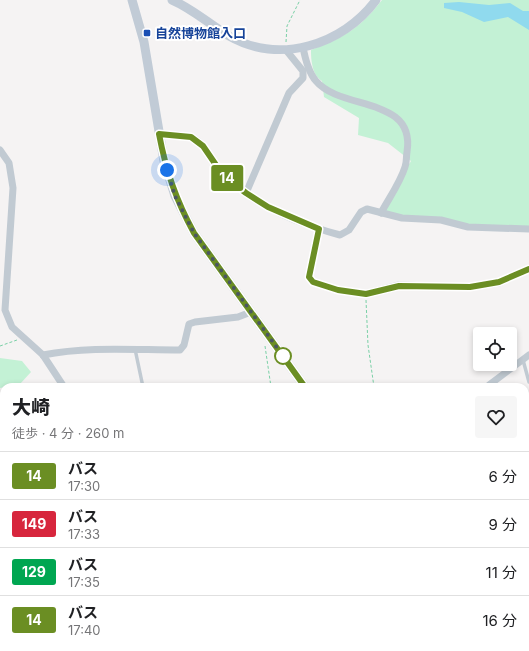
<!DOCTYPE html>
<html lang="ja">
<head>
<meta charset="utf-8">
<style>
  :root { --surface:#fff; --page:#f6f6f6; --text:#202124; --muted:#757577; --line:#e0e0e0 }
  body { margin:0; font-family:Inter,"Noto Sans JP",sans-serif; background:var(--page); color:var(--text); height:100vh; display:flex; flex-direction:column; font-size:15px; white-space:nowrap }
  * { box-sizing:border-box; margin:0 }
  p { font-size:13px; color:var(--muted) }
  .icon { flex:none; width:22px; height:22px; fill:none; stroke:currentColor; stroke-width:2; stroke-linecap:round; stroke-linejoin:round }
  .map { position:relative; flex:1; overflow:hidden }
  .details { position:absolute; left:0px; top:383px; width:529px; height:268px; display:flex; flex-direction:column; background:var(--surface); border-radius:12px 12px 0 0; box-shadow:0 2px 6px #0003 }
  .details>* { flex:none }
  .badge { padding:0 8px; border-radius:3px; font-size:14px; line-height:26px }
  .controls { position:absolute; left:473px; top:327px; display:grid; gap:8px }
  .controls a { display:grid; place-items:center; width:44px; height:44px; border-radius:4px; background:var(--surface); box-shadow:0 2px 6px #0003; font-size:20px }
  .you { position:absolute; width:20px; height:20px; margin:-10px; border:3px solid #fff; border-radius:50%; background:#1a73e8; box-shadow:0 0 0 6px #1a73e833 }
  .map>.badge { position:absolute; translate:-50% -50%; box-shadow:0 0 0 2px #fff }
  .round { display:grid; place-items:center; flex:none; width:42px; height:42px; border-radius:4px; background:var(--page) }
  .overview { display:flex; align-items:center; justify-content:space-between; height:68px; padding:0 12px }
  h1 { font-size:19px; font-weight:800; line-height:30px }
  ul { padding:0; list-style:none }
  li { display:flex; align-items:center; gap:12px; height:48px; padding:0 12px; border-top:1px solid var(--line) }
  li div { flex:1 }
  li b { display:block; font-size:15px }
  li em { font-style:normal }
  li .badge { min-width:44px; font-weight:700; text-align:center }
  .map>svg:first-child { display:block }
</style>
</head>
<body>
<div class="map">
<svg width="529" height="651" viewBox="0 0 529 651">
  <rect width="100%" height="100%" fill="#f5f3f3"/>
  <g fill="#c3f1d5">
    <path d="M 382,0 L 529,0 L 529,229 L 490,227 L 381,213 L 411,161 L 388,143 L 358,135 L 359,118 L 324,97 L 322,81 C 312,75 311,60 311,50 C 345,37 360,28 382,0 Z"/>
    <polygon points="0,358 22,361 31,372 20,384 0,388"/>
    <polygon points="0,453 1,457 4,458 4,576 0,578"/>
    <polygon points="0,632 4,632 4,647 43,647 42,651 0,651"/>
  </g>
  <polygon fill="#90daee" points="459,2 489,5 510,3 523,11 529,11 529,30 508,17 484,22 462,12 444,8 444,3"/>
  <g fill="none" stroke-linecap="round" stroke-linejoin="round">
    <g stroke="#7ad0a6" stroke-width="1" stroke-dasharray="3 2" stroke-linecap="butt">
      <polyline points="286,42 287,26 300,0"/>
      <polyline points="366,300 368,345 374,387"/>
      <polyline points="0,346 17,340"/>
      <polyline points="265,346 271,387"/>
    </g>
    <g stroke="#c1cad2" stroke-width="3.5">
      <polyline points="135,349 143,387"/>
      <polyline points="523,360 529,382"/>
      <polyline points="525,443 529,432"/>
      <polyline points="525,514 529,515"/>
      <polyline points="524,651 529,642"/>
    </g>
    <g stroke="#c1cad2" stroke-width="7">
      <path d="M 303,47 C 305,58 309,73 316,81 C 341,111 416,96 407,152 C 406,157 407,162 405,167 C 400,183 389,198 381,213"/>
      <path d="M 159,134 C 169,135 184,134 193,138 C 205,144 208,155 216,165 C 225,176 234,185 245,193 C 273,213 307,226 340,235 L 349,230 L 361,212 L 367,209 L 402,218 L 441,220 L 468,227 L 529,229"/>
      <polyline points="0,150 9,163 13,188 5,310 12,327 43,355 64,387"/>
      <polyline points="246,193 289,93 303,78 303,71 286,50"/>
      <polyline points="319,229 309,277 313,282 338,290 366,294 399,285 470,287 499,283 529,269"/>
      <path d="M 43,355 C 88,346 135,350 180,350 L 184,345 L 189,324 L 195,322 L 238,317 L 251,312"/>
      <polyline points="489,385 529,355"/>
      <polyline points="0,584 4,582"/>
      <polyline points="0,625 4,625"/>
      <polyline points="269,647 276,651"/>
      <polyline points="468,647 472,651"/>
    </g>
    <g stroke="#c1cbd6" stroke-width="9">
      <polyline points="132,0 144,42 164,161 175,196 194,233 305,387"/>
      <path d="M 172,0 C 193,9 209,24 229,36 C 279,65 343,45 376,0"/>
      <polyline points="398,651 398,647"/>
    </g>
  </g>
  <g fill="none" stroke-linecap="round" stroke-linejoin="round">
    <g stroke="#fff" stroke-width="9">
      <path id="line" d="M 305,387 L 194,233 C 176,200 166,171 159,134 L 191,137 L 203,146 L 216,165 L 229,180 L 246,193 L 268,207 L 319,229 L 309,277 L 313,282 L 338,290 L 366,294 L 399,286 L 470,287 L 499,282 L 529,269"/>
    </g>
    <use href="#line" stroke="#6b8e23" stroke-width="6"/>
    <polyline stroke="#4a5661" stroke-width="4" stroke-dasharray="0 7.2" points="167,170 175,196 194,233 283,356"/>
  </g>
  <rect fill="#1a4fb4" stroke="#fff" stroke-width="1.5" x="143" y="29" width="8" height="8" rx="2"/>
  <circle fill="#fff" stroke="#6b8e23" stroke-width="2" cx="283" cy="356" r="8"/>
  <g text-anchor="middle" stroke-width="4" stroke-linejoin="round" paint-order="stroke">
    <g font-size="13" font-weight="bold" fill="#164399" stroke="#fff" text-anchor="start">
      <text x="155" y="38">自然博物館入口</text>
    </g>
  </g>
</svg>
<div class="controls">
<a><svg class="icon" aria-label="locate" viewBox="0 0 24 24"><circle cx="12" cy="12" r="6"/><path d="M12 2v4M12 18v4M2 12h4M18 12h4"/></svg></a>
</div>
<div class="you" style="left:167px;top:170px"></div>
<b class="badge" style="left:227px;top:178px;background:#6b8e23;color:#fff">14</b>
<section class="details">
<div class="overview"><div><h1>大崎</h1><p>徒歩 · 4 分 · 260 m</p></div><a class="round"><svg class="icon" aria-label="heart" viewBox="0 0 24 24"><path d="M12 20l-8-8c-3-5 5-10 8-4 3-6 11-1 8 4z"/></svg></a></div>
<ul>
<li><span class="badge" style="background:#6b8e23;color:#fff">14</span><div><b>バス</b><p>17:30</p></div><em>6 分</em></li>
<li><span class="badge" style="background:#d7263d;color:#fff">149</span><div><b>バス</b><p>17:33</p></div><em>9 分</em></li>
<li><span class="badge" style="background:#00a651;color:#fff">129</span><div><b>バス</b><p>17:35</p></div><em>11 分</em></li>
<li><span class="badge" style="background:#6b8e23;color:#fff">14</span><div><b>バス</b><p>17:40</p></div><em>16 分</em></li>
</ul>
</section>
</div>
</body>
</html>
